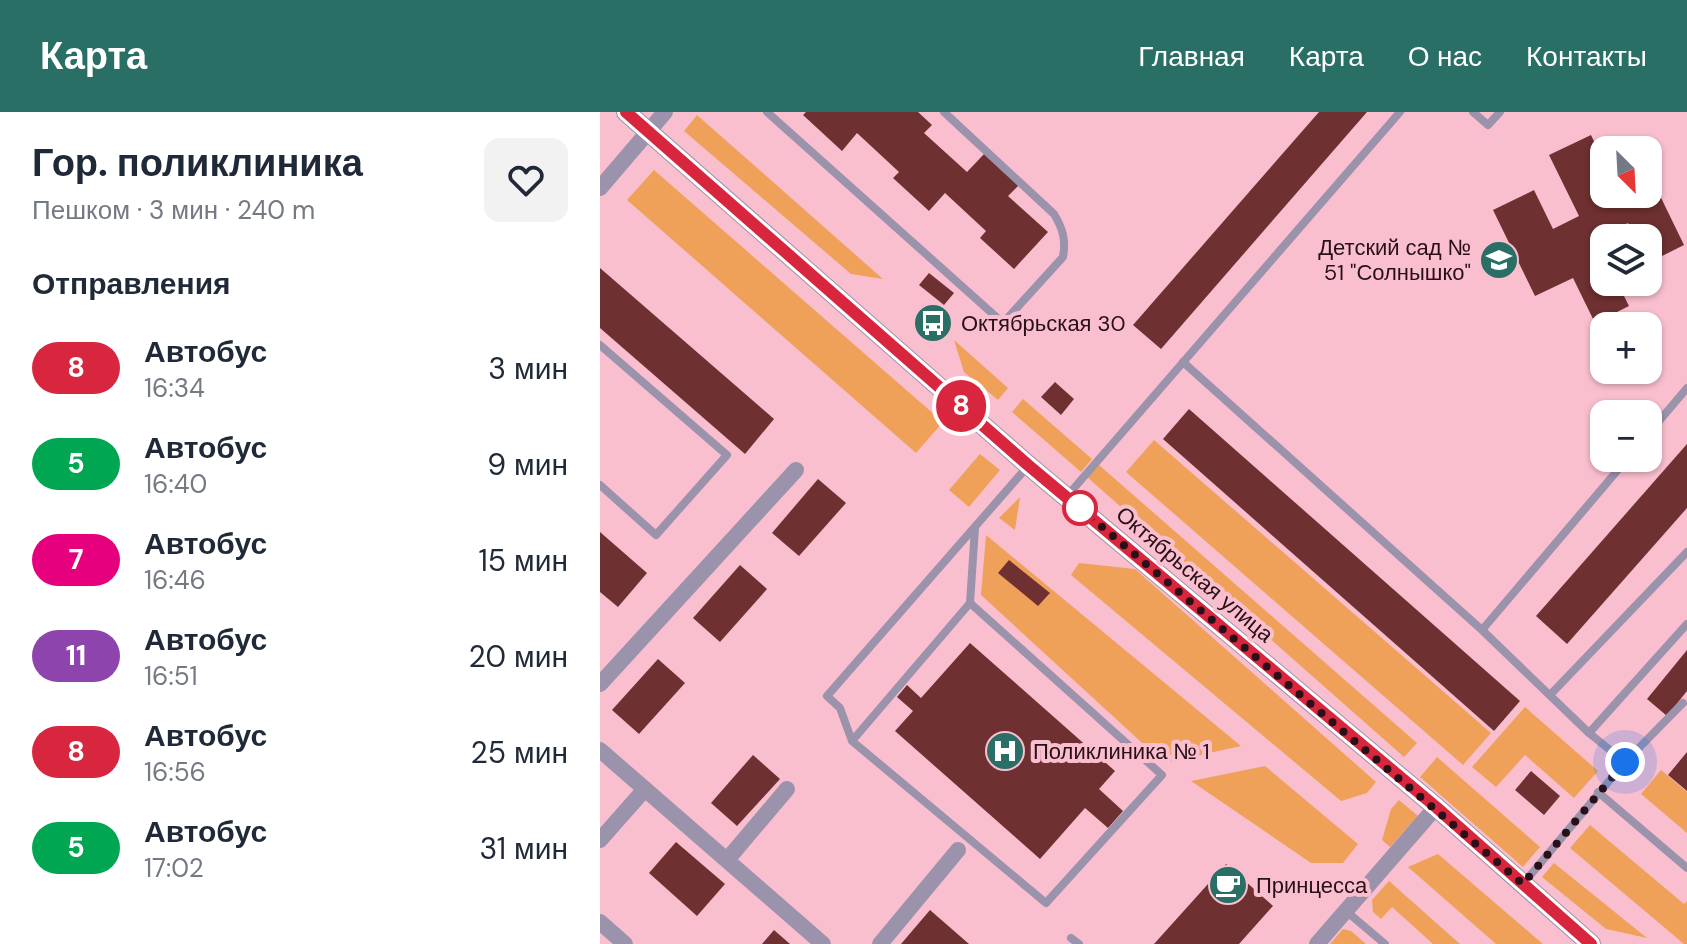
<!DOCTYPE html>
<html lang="ru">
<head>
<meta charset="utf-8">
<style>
  :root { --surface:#fff; --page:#f2f2f3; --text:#1f2937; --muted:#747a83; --accent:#296f65 }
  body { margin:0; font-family:"DM Sans",sans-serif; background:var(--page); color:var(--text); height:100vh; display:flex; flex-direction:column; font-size:30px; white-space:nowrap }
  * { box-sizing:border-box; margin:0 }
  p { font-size:26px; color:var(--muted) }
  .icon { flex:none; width:44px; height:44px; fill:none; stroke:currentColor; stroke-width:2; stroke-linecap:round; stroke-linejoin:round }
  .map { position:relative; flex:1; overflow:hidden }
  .sheet { display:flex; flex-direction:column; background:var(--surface); width:600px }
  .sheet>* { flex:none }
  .badge { padding:0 16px; border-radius:26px; font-size:28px; line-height:52px }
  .needle { width:52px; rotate:156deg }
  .fabs { position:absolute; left:990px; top:24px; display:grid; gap:16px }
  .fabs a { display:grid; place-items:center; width:72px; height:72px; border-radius:16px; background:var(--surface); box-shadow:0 2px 6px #0004; font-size:40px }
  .you { position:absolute; width:40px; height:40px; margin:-20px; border:6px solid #fff; border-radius:50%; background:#1a73e8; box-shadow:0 0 0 12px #1a73e833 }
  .map>.badge { position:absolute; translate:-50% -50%; box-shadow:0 0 0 4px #fff }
  h2 { padding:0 32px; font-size:30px; line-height:72px }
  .round { display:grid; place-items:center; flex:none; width:84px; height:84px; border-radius:16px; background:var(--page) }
  .headline { display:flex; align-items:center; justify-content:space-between; height:136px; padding:0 32px }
  h1 { font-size:38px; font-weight:800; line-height:60px }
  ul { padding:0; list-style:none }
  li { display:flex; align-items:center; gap:24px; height:96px; padding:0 32px }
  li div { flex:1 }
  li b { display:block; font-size:30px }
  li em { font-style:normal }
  li .badge { min-width:88px; font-weight:700; text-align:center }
  header { display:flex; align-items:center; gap:48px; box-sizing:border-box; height:112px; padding:0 40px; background:var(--accent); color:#fff }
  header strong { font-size:38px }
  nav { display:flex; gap:44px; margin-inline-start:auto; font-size:28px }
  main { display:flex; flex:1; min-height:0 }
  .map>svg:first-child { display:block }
</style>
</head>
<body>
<header>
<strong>Карта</strong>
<nav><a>Главная</a><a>Карта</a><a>О нас</a><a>Контакты</a></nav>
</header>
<main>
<section class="sheet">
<div class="headline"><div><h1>Гор. поликлиника</h1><p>Пешком · 3 мин · 240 m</p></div><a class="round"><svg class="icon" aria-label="heart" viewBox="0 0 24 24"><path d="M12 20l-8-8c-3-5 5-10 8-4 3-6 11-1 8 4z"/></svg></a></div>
<h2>Отправления</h2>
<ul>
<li><span class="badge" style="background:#d7263d;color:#fff">8</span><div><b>Автобус</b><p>16:34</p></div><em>3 мин</em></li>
<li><span class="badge" style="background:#00a651;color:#fff">5</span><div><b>Автобус</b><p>16:40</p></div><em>9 мин</em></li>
<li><span class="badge" style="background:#e6007e;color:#fff">7</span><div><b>Автобус</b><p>16:46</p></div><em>15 мин</em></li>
<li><span class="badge" style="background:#8e44ad;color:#fff">11</span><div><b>Автобус</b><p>16:51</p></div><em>20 мин</em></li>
<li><span class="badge" style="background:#d7263d;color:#fff">8</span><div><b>Автобус</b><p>16:56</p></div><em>25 мин</em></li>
<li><span class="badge" style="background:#00a651;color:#fff">5</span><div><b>Автобус</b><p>17:02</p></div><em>31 мин</em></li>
</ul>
</section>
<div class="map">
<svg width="1087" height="832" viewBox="0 0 1087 832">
  <rect width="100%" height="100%" fill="#fabfcf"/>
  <g fill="#efa15a">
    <polygon points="97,3 283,167 251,162 84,19"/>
    <polygon points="54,58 343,310 316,341 27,88"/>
    <polygon points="354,228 408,276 398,288 364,260"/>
    <polygon points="423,287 492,347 481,360 412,300"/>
    <polygon points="554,328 891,621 863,653 526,360"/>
    <polygon points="380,342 400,358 369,395 349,378"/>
    <polygon points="499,353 817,631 804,645 487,365"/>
    <polygon points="420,385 415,418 399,406"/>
    <polygon points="386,423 641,634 564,651 381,483"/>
    <polygon points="479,451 535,457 776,670 767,681 741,689 471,463"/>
    <polygon points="925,595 998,659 974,686 925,643 896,675 872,655"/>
    <polygon points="837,645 940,735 923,755 820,665"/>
    <polygon points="665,654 758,732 743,751 711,751 591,669"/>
    <polygon points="1061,658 1087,680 1087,721 1041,682"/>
    <polygon points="799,688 818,704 790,735 782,728 791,697"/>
    <polygon points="990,713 1084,792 1087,789 1087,832 1084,832 970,736"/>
    <polygon points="838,742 943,832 896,832 808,755"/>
    <polygon points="954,751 1047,826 1006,817 942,765"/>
    <polygon points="789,769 860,832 833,832 792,795 781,807 773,800 772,788"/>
    <polygon points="743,817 751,819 766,832 730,832"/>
  </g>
  <g fill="#6e3030">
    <polygon points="206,0 318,0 332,13 324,21 367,60 385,41 419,73 408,84 448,120 414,157 380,126 386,119 345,81 329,99 293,66 299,60 257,21 242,39 203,3"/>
    <polygon points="719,0 767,0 561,237 533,213"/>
    <polygon points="991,23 1004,50 1004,82 1048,82 1048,59 1084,133 1048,151 1048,126 1035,126 1028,111 996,127 1004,143 1004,170 1017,170 1029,194 995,211 973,166 935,184 893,98 934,78 953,117 979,104 949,43"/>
    <polygon points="0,156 174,307 145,342 0,216"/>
    <polygon points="329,161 354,181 344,193 319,173"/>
    <polygon points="455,270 474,287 461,303 441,285"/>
    <polygon points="589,297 920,589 894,619 563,327"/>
    <polygon points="1087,332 1087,396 967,532 936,504"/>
    <polygon points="218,367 246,391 199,444 172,421"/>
    <polygon points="0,420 47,461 18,495 0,480"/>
    <polygon points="409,448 450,481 438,494 398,461"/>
    <polygon points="140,453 167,477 120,530 93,506"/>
    <polygon points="370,531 515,659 499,677 523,699 508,716 485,696 440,747 295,619 313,599 297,585 307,573 321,586"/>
    <polygon points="1087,538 1087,579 1067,604 1047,587"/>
    <polygon points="58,547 85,571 39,622 12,598"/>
    <polygon points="1087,640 1087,679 1068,663"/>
    <polygon points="153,643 180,667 137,714 111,691"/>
    <polygon points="931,659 960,684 944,703 915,678"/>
    <polygon points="76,730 125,772 97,804 49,761"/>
    <polygon points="626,752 673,794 639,832 554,832"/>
    <polygon points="330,798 369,832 301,832"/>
    <polygon points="174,818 190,832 162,832"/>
  </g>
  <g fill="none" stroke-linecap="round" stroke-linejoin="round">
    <g stroke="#9b92ac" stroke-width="8">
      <path d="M 167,0 L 403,211 L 463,145 C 466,128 463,117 454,102 L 344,0"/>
      <polyline points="873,0 888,13 900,0"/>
      <polyline points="0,233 127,343 56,423 0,373"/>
      <polyline points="583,250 882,518 989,621 1025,650 923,772"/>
      <polyline points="1048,322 1087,276"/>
      <polyline points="468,383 800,0"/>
      <polyline points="370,491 375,416"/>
      <polyline points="882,518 1028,346"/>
      <polyline points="950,583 1087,440"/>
      <polyline points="989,621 1087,512"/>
      <polyline points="252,629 370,491 562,663 446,791 252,629 240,596 227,584 428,354"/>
      <polyline points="1025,650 1083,591"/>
      <polyline points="998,680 1087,756"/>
      <polyline points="746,799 785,832"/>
      <polyline points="471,826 479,832"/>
    </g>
    <g stroke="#9b92ac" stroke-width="16">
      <polyline points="0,76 65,0"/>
      <polyline points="0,572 196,358"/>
      <polyline points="0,638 223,832"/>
      <polyline points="0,728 45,677"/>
      <polyline points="127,748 187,677"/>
      <polyline points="0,810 25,832"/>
      <polyline points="280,832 358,738"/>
      <polyline points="717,832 836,695"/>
    </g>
    <polyline stroke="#9b92ac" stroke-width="20" points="26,0 428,353 836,695 991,832"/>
  </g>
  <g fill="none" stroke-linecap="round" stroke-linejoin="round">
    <g stroke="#fff" stroke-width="18">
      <polyline id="line" points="26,0 428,353 836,695 991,832"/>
    </g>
    <use href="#line" stroke="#d7263d" stroke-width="12"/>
    <polyline stroke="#290f17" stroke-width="8" stroke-dasharray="0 14.4" points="480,396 923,772 1025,650"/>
  </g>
  <defs>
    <g id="school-disc" transform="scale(2)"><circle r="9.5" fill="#296f65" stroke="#fabfcf"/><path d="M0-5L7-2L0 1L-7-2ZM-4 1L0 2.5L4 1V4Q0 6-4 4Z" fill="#fff"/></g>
    <g id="bus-disc" transform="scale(2)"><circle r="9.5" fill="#296f65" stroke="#fabfcf"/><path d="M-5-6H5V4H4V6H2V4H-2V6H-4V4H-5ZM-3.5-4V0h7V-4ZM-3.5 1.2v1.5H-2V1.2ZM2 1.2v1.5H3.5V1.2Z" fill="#fff"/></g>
    <g id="hospital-disc" transform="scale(2)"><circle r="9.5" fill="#296f65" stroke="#fabfcf"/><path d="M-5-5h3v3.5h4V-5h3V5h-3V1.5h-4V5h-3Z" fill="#fff"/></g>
    <g id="cafe-disc" transform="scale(2)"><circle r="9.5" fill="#296f65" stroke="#fabfcf"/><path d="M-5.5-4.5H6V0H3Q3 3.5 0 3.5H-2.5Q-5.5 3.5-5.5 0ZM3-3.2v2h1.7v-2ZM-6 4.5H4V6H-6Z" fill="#fff"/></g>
  </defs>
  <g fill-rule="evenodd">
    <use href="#school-disc" x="899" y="148"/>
    <use href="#bus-disc" x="333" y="211"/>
    <use href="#hospital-disc" x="405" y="639"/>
    <use href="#cafe-disc" x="628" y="773"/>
  </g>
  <circle fill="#fff" stroke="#d7263d" stroke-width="4" cx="480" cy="396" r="16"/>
  <g text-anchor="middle" stroke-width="8" stroke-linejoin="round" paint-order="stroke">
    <g font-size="22" fill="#290f17" stroke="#fabfcf" text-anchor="start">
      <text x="871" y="143" text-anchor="end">Детский сад №<tspan x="871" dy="25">51 "Солнышко"</tspan></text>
      <text x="361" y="219">Октябрьская 30</text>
      <text x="433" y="647">Поликлиника № 1</text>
      <text x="656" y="781">Принцесса</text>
    </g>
    <g font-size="22" fill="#290f17" stroke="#fabfcf">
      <text transform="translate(595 462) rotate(40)" y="8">Октябрьская улица</text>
    </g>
  </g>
</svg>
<div class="fabs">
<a><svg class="needle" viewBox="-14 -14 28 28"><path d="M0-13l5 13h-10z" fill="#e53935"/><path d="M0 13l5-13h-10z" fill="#747a83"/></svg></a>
<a><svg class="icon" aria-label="layers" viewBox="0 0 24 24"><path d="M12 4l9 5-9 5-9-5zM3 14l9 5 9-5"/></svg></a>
<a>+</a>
<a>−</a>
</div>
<div class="you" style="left:1025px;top:650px"></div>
<b class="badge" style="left:361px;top:294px;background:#d7263d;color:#fff">8</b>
</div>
</main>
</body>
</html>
